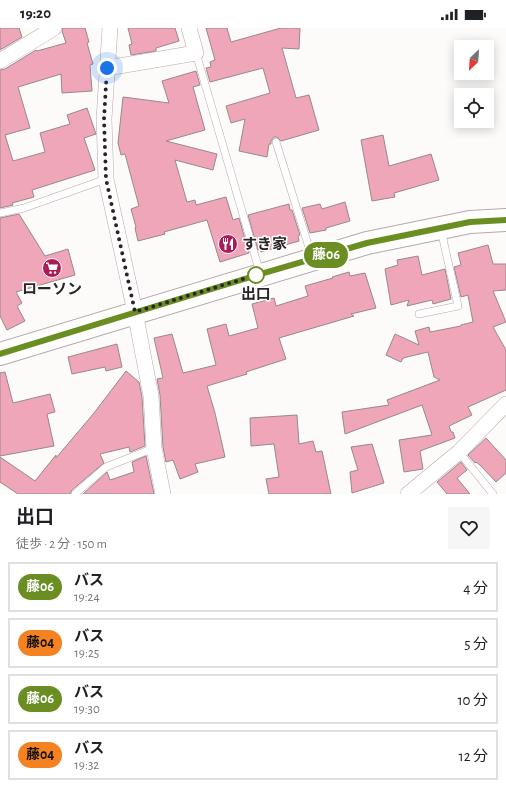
<!DOCTYPE html>
<html lang="ja">
<head>
<meta charset="utf-8">
<style>
  :root { --surface:#fff; --page:#f6f6f6; --text:#202124; --muted:#757577; --line:#e0e0e0 }
  body { margin:0; font-family:"Alegreya Sans","Noto Sans JP",sans-serif; background:var(--page); color:var(--text); height:100vh; display:flex; flex-direction:column; font-size:15px; white-space:nowrap }
  * { box-sizing:border-box; margin:0 }
  p { font-size:13px; color:var(--muted) }
  .icon { flex:none; width:22px; height:22px; fill:none; stroke:currentColor; stroke-width:2; stroke-linecap:round; stroke-linejoin:round }
  .map { position:relative; height:466px; overflow:hidden }
  .panel { display:flex; flex-direction:column; background:var(--surface); flex:1 }
  .panel>* { flex:none }
  .badge { padding:0 8px; border-radius:13px; font-size:14px; line-height:26px }
  .needle { width:26px; rotate:205deg }
  .tools { position:absolute; left:454px; top:12px; display:grid; gap:8px }
  .tools a { display:grid; place-items:center; width:40px; height:40px; border-radius:0px; background:var(--surface); box-shadow:0 2px 10px #0003; font-size:20px }
  .you { position:absolute; width:20px; height:20px; margin:-10px; border:3px solid #fff; border-radius:50%; background:#1a73e8; box-shadow:0 0 0 6px #1a73e833 }
  .map>.badge { position:absolute; translate:-50% -50%; box-shadow:0 0 0 2px #fff }
  .round { display:grid; place-items:center; flex:none; width:42px; height:42px; border-radius:0px; background:var(--page) }
  .headline { display:flex; align-items:center; justify-content:space-between; height:68px; padding:0 16px }
  h1 { font-size:19px; font-weight:700; line-height:30px }
  ul { padding:0; list-style:none }
  li { display:flex; align-items:center; gap:12px; height:50px; margin:0 8px 6px; padding:0 8px; border:2px solid var(--line); border-radius:0px }
  li div { flex:1 }
  li b { display:block; font-size:15px }
  li em { font-style:normal }
  li .badge { min-width:44px; font-weight:700; text-align:center }
  .status { display:flex; justify-content:space-between; align-items:center; height:28px; padding:0 20px; background:var(--surface); direction:ltr }
  .status svg { height:11px; fill:currentColor }
  .map>svg:first-child { display:block }
</style>
</head>
<body>
<div class="status"><b>19:20</b><svg viewBox="0 0 49 12"><path d="M0 12V9h3v3zM5 12V6h3v6zM10 12V3h3v9zM15 12V0h3v12zM26 1h20v11H26zM47 4h2v5h-2z"/></svg></div>
<div class="map">
<svg width="506" height="466" viewBox="0 0 506 466">
  <rect width="100%" height="100%" fill="#fdfafa"/>
  <g fill="#efa6b8" stroke="#99888b">
    <polygon points="0,0 19,0 22,9 0,22"/>
    <polygon points="63,0 85,0 89,14 87,15 93,36 90,37 92,63 62,65 61,46 18,59 30,100 5,107 13,133 45,124 40,105 70,96 67,87 87,80 96,106 84,110 95,142 32,162 34,169 12,175 13,177 0,180 0,42 5,41 36,22 37,23 66,15 62,3"/>
    <polygon points="128,0 175,0 179,13 156,20 156,23 131,27 129,17 132,16"/>
    <polygon points="206,0 227,0 231,14 281,0 300,0 299,21 282,20 296,70 309,67 319,102 281,113 277,109 274,109 271,113 271,116 269,116 267,129 239,123 245,91 231,95 226,78 270,65 263,40 210,54 206,40 211,39 210,34 215,32"/>
    <polygon points="196,43 200,57 193,59 205,102 166,113 217,126 213,142 175,132 187,174 195,172 196,177 226,169 233,192 239,190 249,225 220,234 207,192 164,204 165,206 138,213 135,200 136,199 131,181 139,178 125,126 121,127 118,115 123,69 169,75 162,53"/>
    <polygon points="383,107 389,138 431,126 439,152 394,165 395,169 372,173 361,112"/>
    <polygon points="345,174 350,193 326,200 326,202 310,205 302,180 320,176 322,181"/>
    <polygon points="289,176 290,182 292,182 300,207 298,208 299,213 261,224 261,221 258,222 248,187"/>
    <polygon points="19,186 45,228 68,221 75,247 16,264 22,275 17,278 25,293 7,302 0,288 0,190"/>
    <polygon points="488,217 493,236 506,236 506,262 493,263 506,294 493,299 506,322 506,362 468,379 472,387 449,398 451,404 453,404 455,410 420,423 423,441 404,444 399,412 432,407 422,377 345,406 342,384 389,377 387,372 440,352 434,349 428,324 403,330 401,334 386,327 395,306 419,317 415,303 429,299 430,304 461,298 461,297 473,294 468,267 461,269 454,239 461,237 458,225"/>
    <polygon points="418,228 422,247 445,241 451,271 433,276 432,272 407,278 409,272 391,277 385,241 398,237 397,232"/>
    <polygon points="349,244 350,248 365,245 376,280 351,286 354,288 279,310 286,331 246,344 247,346 207,358 215,385 225,429 195,436 198,444 180,451 173,432 166,434 163,419 160,367 157,351 163,350 154,310 172,306 183,345 216,337 207,301 226,296 229,308 258,300 252,276 274,270 276,278 308,268 305,258 333,250 332,249"/>
    <polygon points="117,316 122,339 106,343 105,339 72,346 68,329"/>
    <polygon points="126,343 139,354 142,369 145,418 130,424 129,419 100,426 104,435 72,462 70,466 18,466 0,454 0,429 35,453 56,427 56,430 94,385"/>
    <polygon points="5,344 13,375 50,366 55,384 47,386 54,418 0,428 0,345"/>
    <polygon points="297,387 299,416 313,413 316,424 322,423 331,466 269,466 266,451 279,449 274,416 251,418 250,390"/>
    <polygon points="486,410 506,432 506,445 496,454 480,437 476,434 475,435 468,427"/>
    <polygon points="372,416 384,455 352,465 350,444 358,442 351,419"/>
    <polygon points="146,428 154,466 83,466 107,444 110,452 134,444 132,434"/>
    <polygon points="461,434 467,442 457,450 470,466 447,466 437,454"/>
  </g>
  <g fill="none" stroke-linecap="round" stroke-linejoin="round">
    <g stroke="#b9a7ab" stroke-width="8">
      <g id="lane">
        <polyline points="196,25 260,245"/>
        <polyline points="276,114 312,229"/>
        <polyline points="0,185 24,180 106,151"/>
        <polyline points="419,286 458,278 441,202"/>
        <polyline points="459,424 493,466"/>
        <polyline points="75,466 106,439 154,420"/>
      </g>
    </g>
    <g stroke="#b9a7ab" stroke-width="16">
      <g id="street">
        <polyline points="110,0 104,91 106,151 135,284 151,368 154,420 163,466"/>
        <polyline points="0,33 54,0"/>
        <polyline points="107,40 196,25 189,0"/>
        <polyline points="408,466 459,424 506,376"/>
      </g>
    </g>
    <g stroke="#b9a7ab" stroke-width="24">
      <polyline id="primary" points="0,326 367,215 470,194 506,192"/>
    </g>
    <use href="#lane" stroke="#fff" stroke-width="7"/>
    <use href="#street" stroke="#fff" stroke-width="15"/>
    <use href="#primary" stroke="#fff" stroke-width="22"/>
  </g>
  <g fill="none" stroke-linecap="round" stroke-linejoin="round">
    <g stroke="#fff" stroke-width="9">
      <polyline id="line" points="0,326 254,248 367,215 470,194 506,192"/>
    </g>
    <use href="#line" stroke="#6b8e23" stroke-width="6"/>
    <polyline stroke="#2b2426" stroke-width="4" stroke-dasharray="0 7.2" points="107,40 104,91 106,151 135,284 256,247"/>
  </g>
  <defs>
    <g id="restaurant-disc" transform="scale(1)"><circle r="9.5" fill="#ab1c57" stroke="#fff"/><path d="M-5-6h1v4h1v-4h1v4h1v-4h1v5L-1.5 .5V6h-2V.5L-5-1ZM5-6V6H3V1.5H1.5Q1.5-4 5-6Z" fill="#fff"/></g>
    <g id="supermarket-disc" transform="scale(1)"><circle r="9.5" fill="#ab1c57" stroke="#fff"/><path d="M-6-5.5h2.5l.6 2H6L4.5 2H-2.5L-4.4-4H-6ZM-1.5 3.2a1.3 1.3 0 1 0 .1 0ZM3 3.2a1.3 1.3 0 1 0 .1 0Z" fill="#fff"/></g>
  </defs>
  <g fill-rule="evenodd">
    <use href="#restaurant-disc" x="228" y="216"/>
    <use href="#supermarket-disc" x="52" y="240"/>
  </g>
  <circle fill="#fff" stroke="#6b8e23" stroke-width="2" cx="256" cy="247" r="8"/>
  <g text-anchor="middle" stroke-width="3" stroke-linejoin="round" paint-order="stroke">
    <g font-size="15" font-weight="bold" fill="#2b2426" stroke="#fff" text-anchor="start">
      <text x="242" y="221">すき家</text>
      <text x="52" y="266" text-anchor="middle">ローソン</text>
    </g>
    <g font-size="15" font-weight="bold" fill="#2b2426" stroke="#fff">
      <text x="256" y="271">出口</text>
    </g>
  </g>
</svg>
<div class="tools">
<a><svg class="needle" viewBox="-14 -14 28 28"><path d="M0-13l5 13h-10z" fill="#e53935"/><path d="M0 13l5-13h-10z" fill="#757577"/></svg></a>
<a><svg class="icon" aria-label="locate" viewBox="0 0 24 24"><circle cx="12" cy="12" r="6"/><path d="M12 2v4M12 18v4M2 12h4M18 12h4"/></svg></a>
</div>
<div class="you" style="left:107px;top:40px"></div>
<b class="badge" style="left:326px;top:227px;background:#6b8e23;color:#fff">藤06</b>
</div>
<section class="panel">
<div class="headline"><div><h1>出口</h1><p>徒歩 · 2 分 · 150 m</p></div><a class="round"><svg class="icon" aria-label="heart" viewBox="0 0 24 24"><path d="M12 20l-8-8c-3-5 5-10 8-4 3-6 11-1 8 4z"/></svg></a></div>
<ul>
<li><span class="badge" style="background:#6b8e23;color:#fff">藤06</span><div><b>バス</b><p>19:24</p></div><em>4 分</em></li>
<li><span class="badge" style="background:#f58220;color:#111">藤04</span><div><b>バス</b><p>19:25</p></div><em>5 分</em></li>
<li><span class="badge" style="background:#6b8e23;color:#fff">藤06</span><div><b>バス</b><p>19:30</p></div><em>10 分</em></li>
<li><span class="badge" style="background:#f58220;color:#111">藤04</span><div><b>バス</b><p>19:32</p></div><em>12 分</em></li>
</ul>
</section>
</body>
</html>
